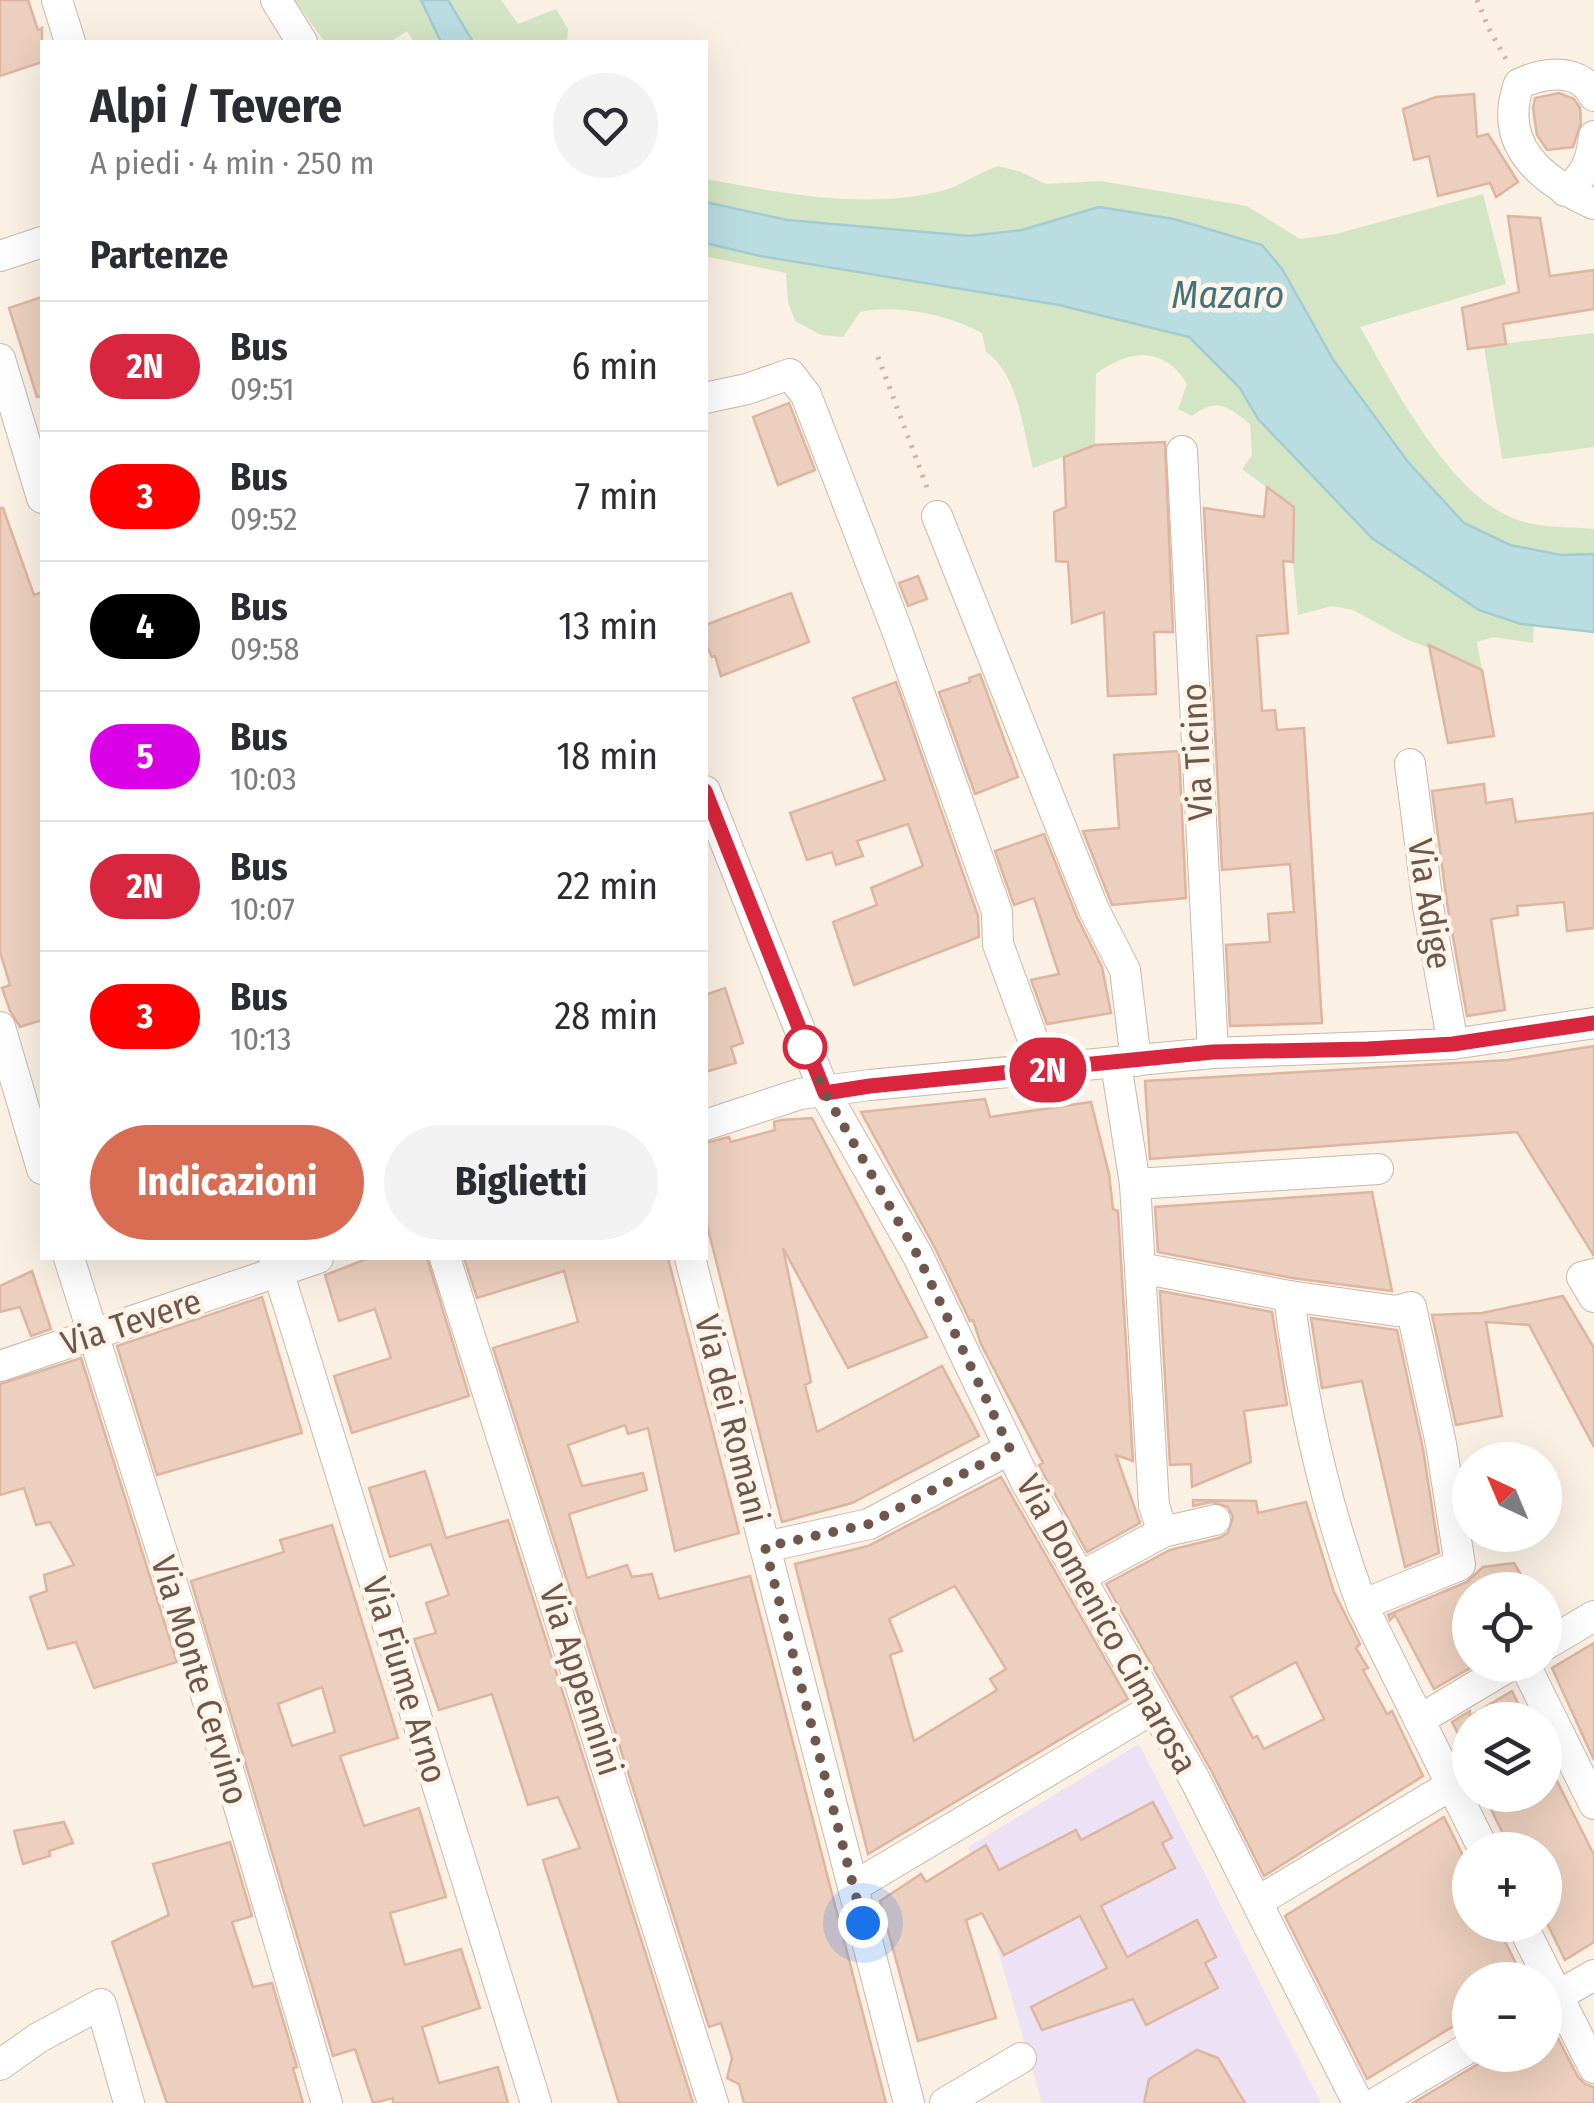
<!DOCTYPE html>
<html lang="it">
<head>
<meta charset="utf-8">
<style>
  :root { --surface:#fff; --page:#f2f2f3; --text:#2b2b33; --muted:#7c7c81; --line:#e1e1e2; --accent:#d86d54 }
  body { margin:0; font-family:"Fira Sans Condensed",sans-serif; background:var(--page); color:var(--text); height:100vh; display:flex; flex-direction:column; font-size:38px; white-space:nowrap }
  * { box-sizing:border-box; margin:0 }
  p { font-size:32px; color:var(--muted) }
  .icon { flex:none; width:55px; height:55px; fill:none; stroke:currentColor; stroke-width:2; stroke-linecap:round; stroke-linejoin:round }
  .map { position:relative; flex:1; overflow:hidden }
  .sheet { position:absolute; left:40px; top:40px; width:668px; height:1220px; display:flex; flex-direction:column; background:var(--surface); border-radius:0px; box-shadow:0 10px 40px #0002 }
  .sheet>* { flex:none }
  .badge { padding:0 20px; border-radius:32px; font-size:35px; line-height:65px }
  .needle { width:65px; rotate:316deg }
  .controls { position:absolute; left:1452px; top:1442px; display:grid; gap:20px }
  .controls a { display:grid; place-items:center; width:110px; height:110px; border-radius:50%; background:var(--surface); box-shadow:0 10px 40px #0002; font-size:50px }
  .you { position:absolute; width:50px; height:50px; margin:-25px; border:8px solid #fff; border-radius:50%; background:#1a73e8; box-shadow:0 0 0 15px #1a73e833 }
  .map>.badge { position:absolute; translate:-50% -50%; box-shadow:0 0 0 5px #fff }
  h2 { padding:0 50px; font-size:38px; line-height:90px }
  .round { display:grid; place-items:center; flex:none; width:105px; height:105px; border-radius:52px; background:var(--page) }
  .head { display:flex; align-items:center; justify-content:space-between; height:170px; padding:0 50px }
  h1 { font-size:48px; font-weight:700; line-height:75px }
  .cta { display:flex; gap:20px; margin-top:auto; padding:20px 50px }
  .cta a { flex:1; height:115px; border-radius:60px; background:var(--accent); color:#fff; font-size:40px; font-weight:700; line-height:115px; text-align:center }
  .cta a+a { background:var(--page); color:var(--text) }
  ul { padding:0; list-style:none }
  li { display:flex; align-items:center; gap:30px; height:130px; padding:0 50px; border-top:2px solid var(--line) }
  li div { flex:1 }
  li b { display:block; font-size:38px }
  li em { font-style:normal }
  li .badge { min-width:110px; font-weight:700; text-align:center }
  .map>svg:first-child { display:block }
</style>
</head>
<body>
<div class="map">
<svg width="1594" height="2103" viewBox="0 0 1594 2103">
  <rect width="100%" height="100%" fill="#faf0e4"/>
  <polygon fill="#ede1f6" points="1139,1744 1321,2103 1042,2103 968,1847"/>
  <g fill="#d3e5c4">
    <polygon points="294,0 421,0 441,42 414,42 407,31 390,42 325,42"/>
    <polygon points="448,0 501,0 518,24 556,9 568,29 567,42 473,42"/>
    <path d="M 998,166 L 1021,172 L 1046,184 L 1101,181 L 1247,206 L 1300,239 L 1336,234 L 1483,194 L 1506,284 L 1360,327 C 1394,386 1450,497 1518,520 C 1541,528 1569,527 1594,529 L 1594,554 L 1561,555 L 1510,545 L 1464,523 L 1408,462 L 1334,361 L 1282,269 L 1262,245 L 1174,219 L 1099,207 L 1022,230 L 970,236 L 787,220 L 705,202 L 705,179 C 782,193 864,210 942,191 C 958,187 980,172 998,166 Z"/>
    <path d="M 705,243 L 760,256 L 1059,305 L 1189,337 L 1240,388 L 1258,419 L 1479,610 L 1534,626 L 1533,643 L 1494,637 L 1477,642 L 1482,670 L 1404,638 L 1353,610 L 1332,606 L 1298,615 L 1293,562 L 1294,507 L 1242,469 L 1252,455 L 1250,424 C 1228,406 1217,397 1192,416 L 1178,409 L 1187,384 C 1164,345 1128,350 1096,374 L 1095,445 L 1033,468 C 1023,432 1019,374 986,352 L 982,333 C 948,315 897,304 860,312 L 843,337 L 821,335 L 795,321 L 788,302 L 786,273 L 705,256 Z"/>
    <polygon points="1594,333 1594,447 1502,459 1484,346"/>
  </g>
  <g fill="#badde1" stroke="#a2ccd2" stroke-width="2.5">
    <polygon points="421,0 448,0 473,42 441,42"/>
    <polygon points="705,202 787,220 970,236 1022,230 1099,207 1174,219 1262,245 1282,269 1334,361 1408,462 1464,523 1510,545 1561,555 1594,554 1594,632 1521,624 1479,610 1372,538 1258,419 1240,388 1189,337 1059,305 760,256 705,243"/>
  </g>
  <g fill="#eccfbe" stroke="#ddb5a0" stroke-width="2.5" fill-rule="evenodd">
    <polygon points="0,0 28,0 38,30 42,28 42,62 0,76"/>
    <polygon points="1559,93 1574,99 1580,108 1581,123 1573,147 1547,150 1537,135 1533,108 1535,98"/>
    <polygon points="1474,94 1477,137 1488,134 1518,182 1496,197 1490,183 1438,196 1429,156 1414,160 1403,109 1436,97"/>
    <polygon points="1508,216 1540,218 1550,276 1594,270 1594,309 1503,324 1506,344 1468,349 1462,308 1519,292"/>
    <polygon points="42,297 42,396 37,397 9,308"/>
    <polygon points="789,403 815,470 778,485 753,417"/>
    <polygon points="1165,442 1173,632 1154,632 1156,694 1108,696 1104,612 1072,623 1068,562 1056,561 1054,512 1066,507 1064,457 1095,445"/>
    <polygon points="1267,487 1294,507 1293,562 1283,561 1288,633 1257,636 1262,711 1275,710 1277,730 1304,728 1322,1023 1230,1026 1226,945 1270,942 1268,914 1294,912 1290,864 1222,870 1204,508 1264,517"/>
    <polygon points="0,508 3,508 34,595 42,592 42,1020 20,1027 10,1011 2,988 10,985 0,952"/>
    <polygon points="918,576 927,599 908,606 899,583"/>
    <polygon points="791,593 809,642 721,676 715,656 712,657 705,643 705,625"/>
    <polygon points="1429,645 1482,670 1494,736 1448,743"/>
    <polygon points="980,674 1018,777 975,794 939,692 970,682 969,678"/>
    <polygon points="896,682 978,916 979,937 854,985 833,922 877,905 871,888 923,866 908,824 857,841 863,856 836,865 832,852 807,860 790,813 885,780 853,698"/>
    <polygon points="1179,751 1186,898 1112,905 1083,831 1119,828 1114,755"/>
    <polygon points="1484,784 1486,803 1512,799 1516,822 1594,813 1594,928 1567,931 1564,902 1517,906 1518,915 1491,919 1505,1010 1467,1016 1447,903 1432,791"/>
    <polygon points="1044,834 1077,917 1102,967 1111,1013 1047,1024 1031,980 1059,974 1034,898 1014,905 995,851"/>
    <polygon points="725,988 743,1043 731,1047 736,1063 705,1072 705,995"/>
    <polygon points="1594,1046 1594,1256 1517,1132 1150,1159 1145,1081 1508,1060"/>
    <polygon points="985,1099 990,1117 1091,1102 1109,1174 1113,1209 1118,1211 1133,1461 1116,1455 1140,1523 1087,1552 1043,1473 1039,1465 1043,1463 981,1344 973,1320 970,1321 935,1248 861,1112"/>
    <polygon points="812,1118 927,1337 848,1368 783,1248 811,1382 805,1385 817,1432 942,1366 979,1436 852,1503 782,1522 705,1217 705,1143 729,1137 731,1142 775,1130 774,1122 781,1120"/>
    <polygon points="1372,1192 1392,1291 1292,1278 1158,1252 1155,1207"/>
    <polygon points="369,1258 427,1258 469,1396 352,1433 334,1376 391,1358 375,1309 339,1321 325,1275"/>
    <polygon points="464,1258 668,1258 739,1533 675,1551 648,1428 628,1434 625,1425 568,1445 582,1486 643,1473 647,1490 569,1514 587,1578 627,1565 632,1577 652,1574 659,1599 750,1576 886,2103 744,2103 739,2084 727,2078 732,2058 721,2023 709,2027 493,1348 578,1322 564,1271 477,1298"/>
    <polygon points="32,1271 51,1329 31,1336 20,1307 0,1312 0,1286"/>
    <polygon points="1160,1291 1272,1312 1287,1405 1244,1411 1251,1462 1192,1487 1191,1464 1170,1465"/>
    <polygon points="1563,1296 1594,1348 1594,1447 1529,1325 1486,1322 1502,1416 1456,1425 1432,1315 1482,1313"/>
    <polygon points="262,1297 302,1433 157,1475 117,1346"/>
    <polygon points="1311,1318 1397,1330 1423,1449 1439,1553 1405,1567 1362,1381 1322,1388"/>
    <polygon points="81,1358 177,1662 94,1688 76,1642 48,1649 30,1597 47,1591 44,1575 74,1565 50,1522 36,1525 24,1488 0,1495 0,1384"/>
    <polygon points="425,1471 446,1538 508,1520 693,2103 619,2103 543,1860 580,1848 558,1797 528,1805 492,1694 439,1710 414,1639 436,1633 426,1603 449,1595 431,1544 390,1557 369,1488"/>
    <path d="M 1001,1477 L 1128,1699 L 868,1854 L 795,1564 L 868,1546 ZM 955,1586 L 1006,1669 L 990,1679 L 997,1690 L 914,1741 L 890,1655 L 902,1651 L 889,1619 Z"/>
    <path d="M 1193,1500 L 1256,1501 L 1258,1513 L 1306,1502 L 1334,1592 L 1360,1644 L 1356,1648 L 1368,1668 L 1363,1670 L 1387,1714 L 1392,1711 L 1423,1776 L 1264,1876 L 1212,1772 L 1106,1584 L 1170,1550 L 1219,1538 L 1228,1533 L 1233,1517 L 1228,1507 L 1212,1502 L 1193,1506 ZM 1296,1662 L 1324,1719 L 1264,1749 L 1257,1736 L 1253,1738 L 1231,1697 Z"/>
    <path d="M 332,1525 L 398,1738 L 340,1756 L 364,1826 L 419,1808 L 446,1897 L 390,1913 L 405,1965 L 461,1949 L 480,2008 L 422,2027 L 439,2083 L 498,2067 L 508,2103 L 393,2103 L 393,2098 L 373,2103 L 355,2049 L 333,2056 L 191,1581 L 284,1552 L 280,1540 ZM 322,1687 L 335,1732 L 292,1746 L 278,1704 Z"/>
    <polygon points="1514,1563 1530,1590 1470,1590 1470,1668 1434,1689 1395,1615 1390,1620 1388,1615 1467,1582 1483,1567"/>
    <polygon points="1594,1643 1594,1760 1552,1668"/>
    <polygon points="1512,1691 1526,1720 1470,1720 1470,1757 1452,1722 1470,1711 1470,1716"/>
    <polygon points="1545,1757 1594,1855 1594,1942 1565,1960 1545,1919 1545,1850 1511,1850 1484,1795 1545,1795"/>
    <polygon points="1153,1802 1172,1838 1162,1843 1175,1868 1101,1906 1127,1957 1197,1920 1216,1957 1205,1963 1218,1988 1146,2025 1133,1999 1042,2030 1031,2007 1107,1968 1080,1916 1004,1955 982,1913 966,1920 996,2018 918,2041 880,1901 921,1874 926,1882 986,1845 999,1870 1076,1830 1081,1840"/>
    <polygon points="1444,1817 1470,1870 1470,1925 1497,1925 1524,1980 1470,1980 1470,2016 1367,2079 1285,1916"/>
    <polygon points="64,1822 73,1843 49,1851 50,1856 23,1864 14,1831"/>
    <polygon points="230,1842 252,1916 232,1922 253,1987 272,1983 297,2067 293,2068 303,2103 167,2103 112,1942 169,1915 153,1864"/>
    <polygon points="1549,2021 1578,2077 1585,2084 1594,2087 1594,2103 1413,2103 1493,2055 1545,2055 1545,2024"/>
    <polygon points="1197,2050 1218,2058 1245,2103 1144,2103 1149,2079"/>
  </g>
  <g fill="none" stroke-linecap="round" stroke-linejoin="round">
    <g stroke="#c9b8ab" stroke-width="32">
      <g id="minor">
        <polyline points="57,0 70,42"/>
        <polyline points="276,0 302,42"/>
        <path d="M 1594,96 C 1580,67 1544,72 1519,84 C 1497,146 1542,181 1594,204"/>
        <path d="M 1565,191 C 1586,175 1591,162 1594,136"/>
        <polyline points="0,256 42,242"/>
        <polyline points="0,359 42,498"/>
        <polyline points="705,398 747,389 790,374 806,395 898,633 997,912 998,944 1044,1070"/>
        <polyline points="1182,451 1213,1053"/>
        <polyline points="937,516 1094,910 1125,970 1136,1061"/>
        <polyline points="1410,764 1428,906 1453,1044"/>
        <polyline points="705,791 825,1093 918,1256 1026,1482 1195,1780 1358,2103"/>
        <polyline points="0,1027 42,1169"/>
        <polyline points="1116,1064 1135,1184 1154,1506 1163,1532"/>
        <polyline points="705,1125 800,1094 870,1085 1213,1053 1453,1044 1594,1023"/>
        <polyline points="1135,1184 1378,1169"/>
        <polyline points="69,1258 187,1631 327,2103"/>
        <polyline points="274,1258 536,2103"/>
        <polyline points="445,1258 713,2103"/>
        <polyline points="690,1258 909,2103"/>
        <polyline points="1140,1268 1289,1296 1397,1311 1411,1307 1441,1444 1460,1565 1362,1605 1484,1850"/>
        <polyline points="1594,1274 1582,1277 1594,1297"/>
        <path d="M 1289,1296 C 1302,1401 1325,1505 1362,1605"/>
        <polyline points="0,1366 318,1258"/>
        <polyline points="765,1547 869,1524 1010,1449"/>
        <polyline points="1080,1577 1163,1532 1215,1520"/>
        <polyline points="1545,1645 1594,1616"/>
        <polyline points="1525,1665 1594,1804"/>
        <polyline points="1419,1720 1511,1665"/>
        <polyline points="853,1887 1154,1708"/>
        <polyline points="1257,1902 1451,1785"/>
        <polyline points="1522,1925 1594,2068"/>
        <polyline points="1545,2003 1594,1975"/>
        <polyline points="0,2065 38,2038 101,2004 129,2103"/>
        <polyline points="945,2103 1021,2058"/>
        <polyline points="1376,2103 1470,2047"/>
      </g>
    </g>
    <g stroke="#d1b2a2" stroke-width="5" stroke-dasharray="2.5 8" stroke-linecap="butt">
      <polyline points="1477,0 1489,29 1506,59"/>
      <polyline points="878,357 928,490"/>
    </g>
    <use href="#minor" stroke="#fff" stroke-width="30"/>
  </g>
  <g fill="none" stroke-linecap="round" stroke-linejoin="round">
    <g stroke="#fff" stroke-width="22">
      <polyline id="line" points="705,791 825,1093 870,1086 1213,1052 1368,1049 1453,1044 1594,1023"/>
    </g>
    <use href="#line" stroke="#d7263d" stroke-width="15"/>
    <polyline stroke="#6f574c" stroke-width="10" stroke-dasharray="0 18" points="805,1047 825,1093 918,1256 1010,1449 869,1524 765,1547 863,1923"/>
  </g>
  <circle fill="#fff" stroke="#d7263d" stroke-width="5" cx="805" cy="1047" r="20"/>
  <g text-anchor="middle" stroke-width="9" stroke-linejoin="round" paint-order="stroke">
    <g font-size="35" fill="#6f574c" stroke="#fdf5e9">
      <text transform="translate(1197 752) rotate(-93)" y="12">Via Ticino</text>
      <text transform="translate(1430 904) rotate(81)" y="12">Via Adige</text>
      <text transform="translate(131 1322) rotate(-18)" y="12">Via Tevere</text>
      <text transform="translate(732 1419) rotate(76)" y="12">Via dei Romani</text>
      <text transform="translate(1107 1624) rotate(61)" y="12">Via Domenico Cimarosa</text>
      <text transform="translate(200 1680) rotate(73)" y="12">Via Monte Cervino</text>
      <text transform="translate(405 1680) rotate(73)" y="12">Via Fiume Arno</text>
      <text transform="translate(581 1680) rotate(72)" y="12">Via Appennini</text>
    </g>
    <g font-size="38" font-style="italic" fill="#45737a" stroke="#fdf5e9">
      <text x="1228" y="308">Mazaro</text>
    </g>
  </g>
</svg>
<div class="controls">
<a><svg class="needle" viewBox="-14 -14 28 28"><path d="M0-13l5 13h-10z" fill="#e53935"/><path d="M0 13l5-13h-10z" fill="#7c7c81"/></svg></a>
<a><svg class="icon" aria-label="locate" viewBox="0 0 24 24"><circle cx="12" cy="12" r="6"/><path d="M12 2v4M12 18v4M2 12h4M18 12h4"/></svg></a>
<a><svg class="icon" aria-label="layers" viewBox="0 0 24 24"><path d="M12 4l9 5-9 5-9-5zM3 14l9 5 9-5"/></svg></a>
<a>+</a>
<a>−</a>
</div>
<div class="you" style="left:863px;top:1923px"></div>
<b class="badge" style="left:1048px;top:1070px;background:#d7263d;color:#fff">2N</b>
<section class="sheet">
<div class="head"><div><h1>Alpi / Tevere</h1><p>A piedi · 4 min · 250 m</p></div><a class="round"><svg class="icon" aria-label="heart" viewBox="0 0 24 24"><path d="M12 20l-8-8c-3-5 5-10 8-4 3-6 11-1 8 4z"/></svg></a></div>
<h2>Partenze</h2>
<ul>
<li><span class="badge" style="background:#d7263d;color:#fff">2N</span><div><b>Bus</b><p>09:51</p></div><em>6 min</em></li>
<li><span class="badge" style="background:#f00;color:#fff">3</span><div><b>Bus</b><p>09:52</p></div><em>7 min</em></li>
<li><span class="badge" style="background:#000;color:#fff">4</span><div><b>Bus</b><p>09:58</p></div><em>13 min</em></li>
<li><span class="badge" style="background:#da00e5;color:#fff">5</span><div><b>Bus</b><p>10:03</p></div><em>18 min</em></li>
<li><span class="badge" style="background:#d7263d;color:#fff">2N</span><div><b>Bus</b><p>10:07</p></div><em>22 min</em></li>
<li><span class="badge" style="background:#f00;color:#fff">3</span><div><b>Bus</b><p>10:13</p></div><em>28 min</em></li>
</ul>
<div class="cta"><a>Indicazioni</a><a>Biglietti</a></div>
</section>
</div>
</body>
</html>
